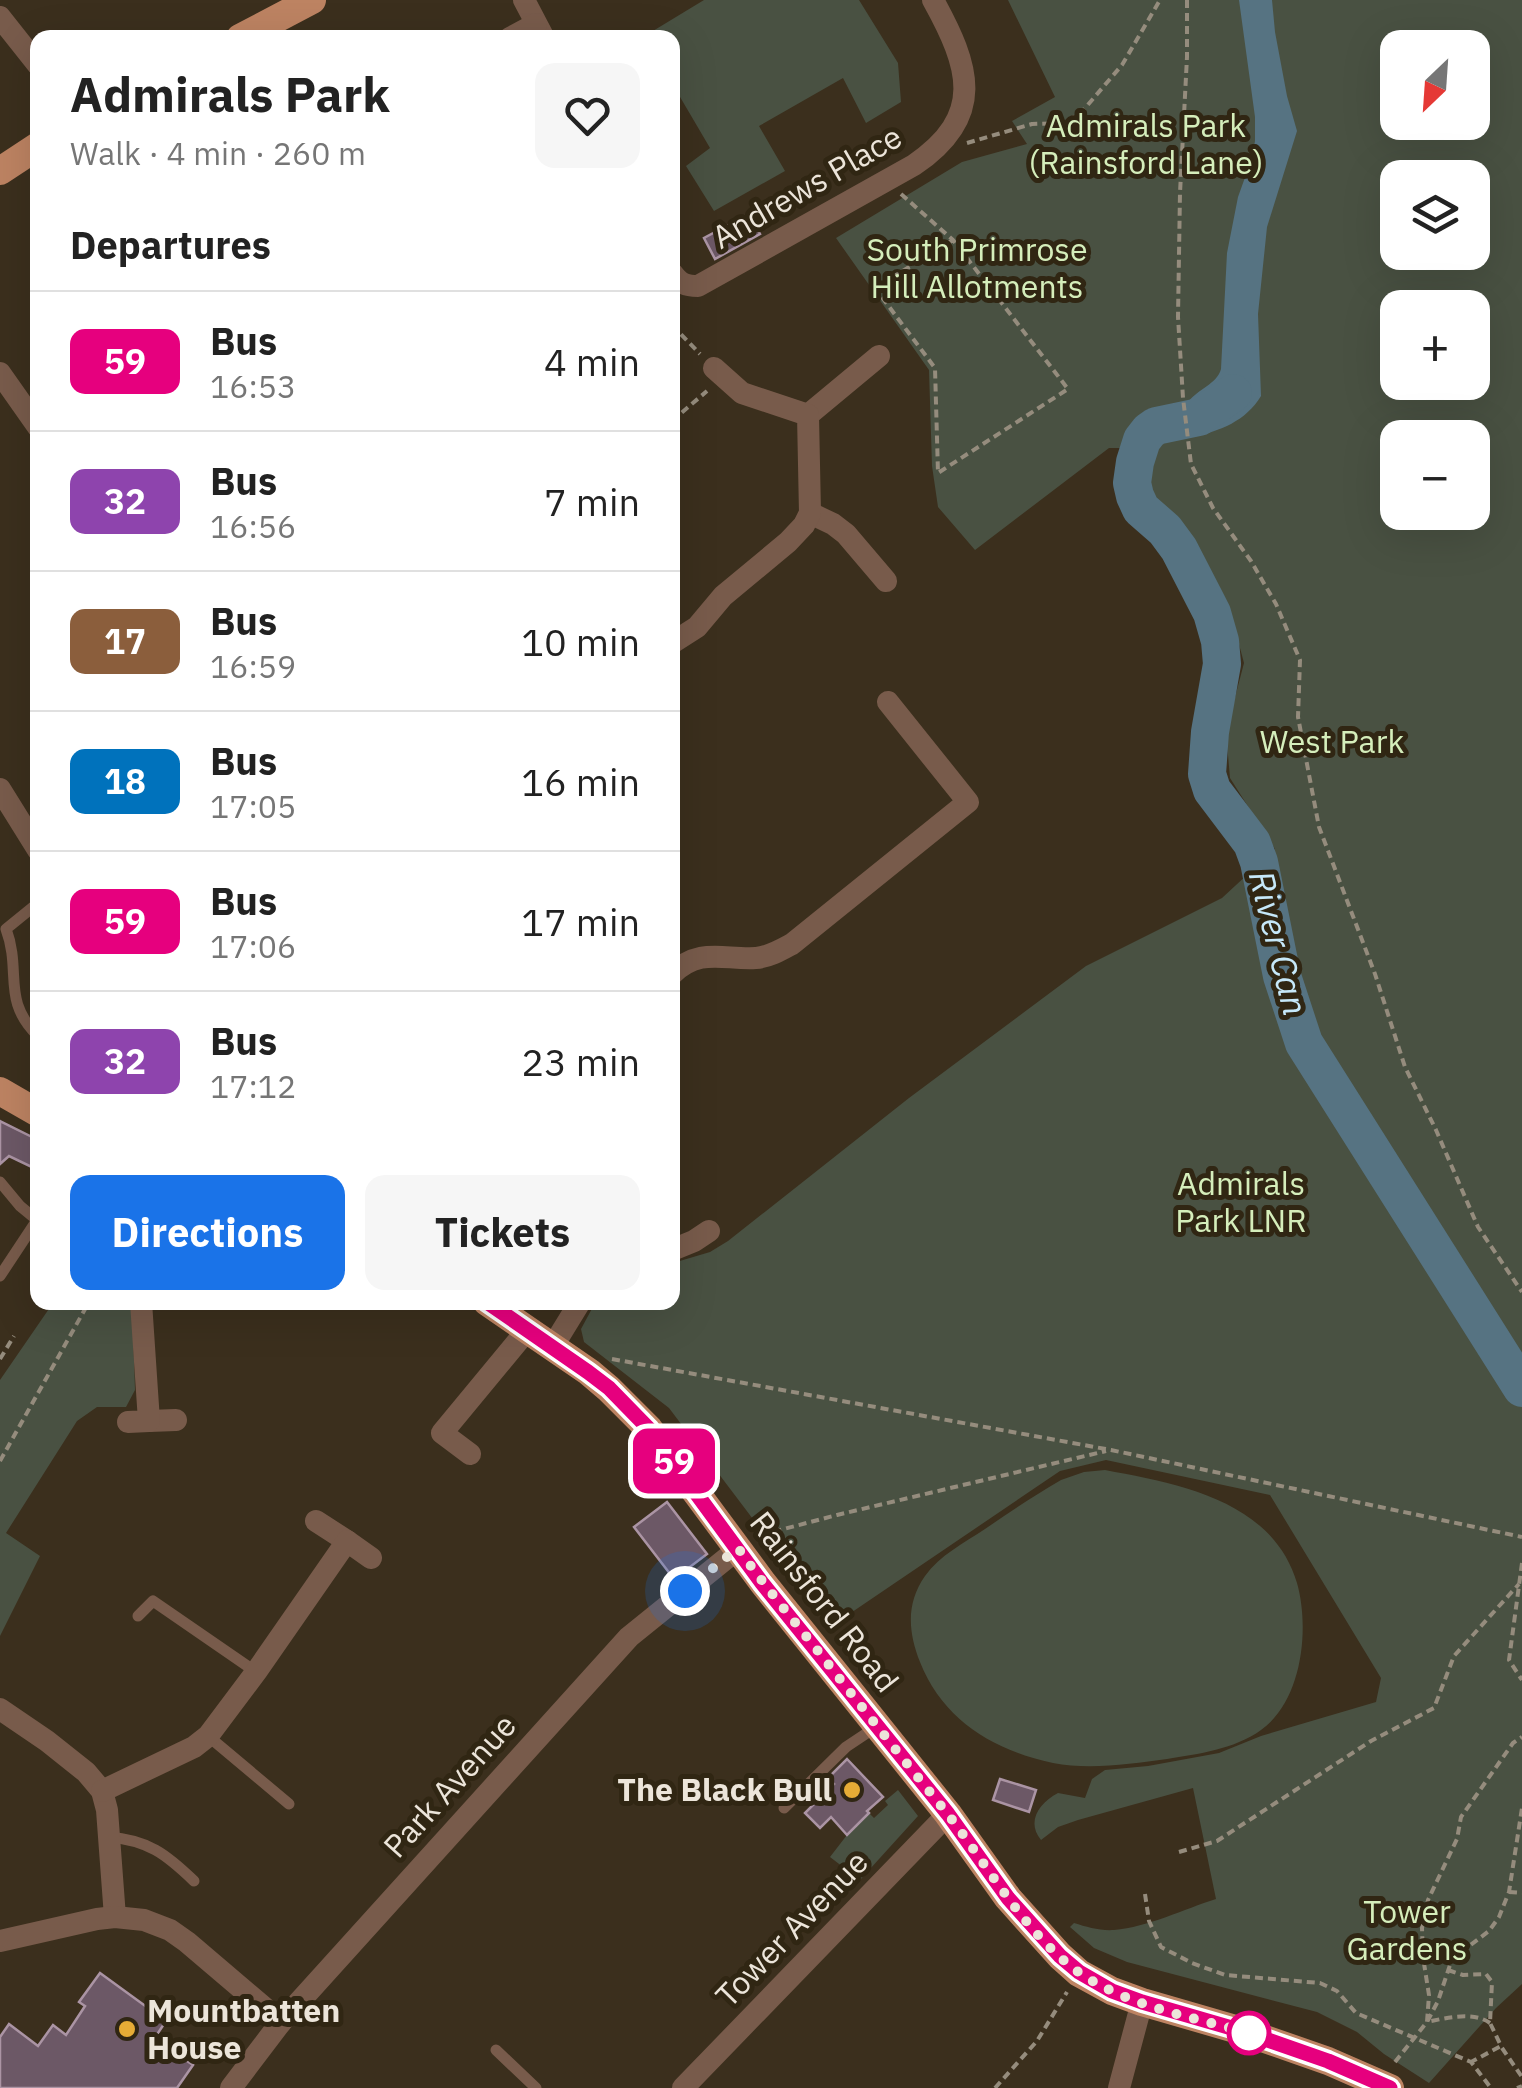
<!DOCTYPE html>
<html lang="en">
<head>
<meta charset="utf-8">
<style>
  :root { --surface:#fff; --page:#f6f6f6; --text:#222; --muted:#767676; --line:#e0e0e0; --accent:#1a73e8 }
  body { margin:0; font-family:"IBM Plex Sans",sans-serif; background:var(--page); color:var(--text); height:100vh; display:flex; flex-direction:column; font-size:38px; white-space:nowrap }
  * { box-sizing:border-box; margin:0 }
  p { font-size:32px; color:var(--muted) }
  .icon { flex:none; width:55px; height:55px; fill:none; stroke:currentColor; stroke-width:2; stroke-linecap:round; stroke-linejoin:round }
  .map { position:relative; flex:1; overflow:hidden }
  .panel { position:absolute; left:30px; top:30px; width:650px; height:1280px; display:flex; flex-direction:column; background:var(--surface); border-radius:20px; box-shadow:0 10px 40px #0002 }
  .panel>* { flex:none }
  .badge { padding:0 20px; border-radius:15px; font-size:35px; line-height:65px }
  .needle { width:65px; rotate:205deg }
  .controls { position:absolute; left:1380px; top:30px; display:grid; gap:20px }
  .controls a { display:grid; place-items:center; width:110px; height:110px; border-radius:20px; background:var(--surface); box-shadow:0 10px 40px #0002; font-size:50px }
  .you { position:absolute; width:50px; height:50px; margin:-25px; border:8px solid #fff; border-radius:50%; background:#1a73e8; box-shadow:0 0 0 15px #1a73e833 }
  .map>.badge { position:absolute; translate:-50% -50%; box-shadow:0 0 0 5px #fff }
  h2 { padding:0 40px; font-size:38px; line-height:90px }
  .round { display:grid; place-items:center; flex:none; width:105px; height:105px; border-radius:20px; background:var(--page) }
  .summary { display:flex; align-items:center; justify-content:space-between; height:170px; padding:0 40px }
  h1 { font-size:48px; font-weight:800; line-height:75px }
  .cta { display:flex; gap:20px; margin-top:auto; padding:20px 40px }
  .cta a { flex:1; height:115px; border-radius:20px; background:var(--accent); color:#fff; font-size:40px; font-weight:800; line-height:115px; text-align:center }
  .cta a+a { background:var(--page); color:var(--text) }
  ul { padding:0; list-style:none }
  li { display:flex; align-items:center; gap:30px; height:140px; padding:0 40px; border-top:2px solid var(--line) }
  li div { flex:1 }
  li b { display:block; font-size:38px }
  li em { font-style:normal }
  li .badge { min-width:110px; font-weight:700; text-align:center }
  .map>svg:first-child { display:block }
</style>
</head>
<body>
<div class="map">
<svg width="1522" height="2088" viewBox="0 0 1522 2088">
  <rect width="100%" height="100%" fill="#3b2f1d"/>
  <g fill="#495142" fill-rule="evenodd">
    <polygon points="704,0 859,0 898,63 901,102 866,123 843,78 759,126 785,171 714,211 686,166 710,148 673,85 672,38 643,37"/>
    <path d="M 1008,0 L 1522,0 L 1522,1984 L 1496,2008 L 1429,2083 L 1384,2054 L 1357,2032 L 1317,2012 L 1127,1962 L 1094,1948 L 1070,1927 L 1074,1923 C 1087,1927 1100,1931 1114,1930 C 1148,1927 1184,1909 1216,1899 L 1193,1788 L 1078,1820 L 1058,1827 L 1041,1840 C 1026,1822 1039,1803 1058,1793 L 1085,1798 L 1092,1779 L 1105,1770 L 1148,1766 L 1219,1753 L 1261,1736 L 1376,1702 L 1381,1678 L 1270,1495 L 1106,1460 L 1060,1471 L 833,1625 L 669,1408 L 584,1342 L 581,1329 L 595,1303 L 672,1302 L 673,1263 L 710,1252 L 728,1241 L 909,1098 L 1086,966 L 1222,898 L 1275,849 L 1230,778 L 1226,732 L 1244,663 L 1228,603 L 1187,531 L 1153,497 C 1146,480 1150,470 1153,453 C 1154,440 1149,422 1148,409 C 1133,418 1129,432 1124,448 L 1109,448 L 975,550 L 938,507 L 932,466 L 929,370 L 836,238 L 962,162 L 1027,144 L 1012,121 L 1055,97 ZM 1398,48 L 1472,48 L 1472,122 L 1398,122 ZM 1398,178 L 1472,178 L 1472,252 L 1398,252 ZM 1398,308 L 1472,308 L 1472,382 L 1398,382 ZM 1398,438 L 1472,438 L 1472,512 L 1398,512 Z"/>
    <polygon points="53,1303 132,1303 135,1390 126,1407 97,1407 77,1421 6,1533 40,1556 0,1636 0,1380"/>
    <path d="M 1105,1470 C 1179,1484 1272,1500 1297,1583 C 1310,1629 1302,1701 1261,1730 C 1235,1749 1198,1754 1167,1759 C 1131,1764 1089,1770 1053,1763 C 993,1750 943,1720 920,1662 C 908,1632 906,1603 925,1576 C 940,1555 964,1543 985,1529 C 1010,1512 1035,1495 1061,1480 L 1084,1472 Z"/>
    <polygon points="898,1790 918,1816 860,1880 830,1857 847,1835 869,1813 874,1818 888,1805 885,1801"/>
  </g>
  <path fill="#567382" d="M 1239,0 L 1272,0 L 1275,32 L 1287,96 L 1297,131 L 1267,227 L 1258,314 L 1261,396 C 1246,421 1220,431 1193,437 L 1188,402 C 1198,389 1217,384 1221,369 L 1227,253 L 1238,197 L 1252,158 L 1255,141 L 1255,117 Z"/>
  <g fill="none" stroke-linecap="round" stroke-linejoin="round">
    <polyline stroke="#567382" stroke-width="38" points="1233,393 1199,417 1156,426 1149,431 1142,440 1135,462 1132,483 1135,496 1141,509 1165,530 1179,549 1212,613 1220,641 1222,664 1210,732 1207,774 1212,790 1252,843 1259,862 1282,976 1304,1043 1522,1388"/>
  </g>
  <g fill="#6c5866" stroke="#ab94a4" stroke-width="2.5">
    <polygon points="749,214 760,234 715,259 704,238"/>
    <polygon points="0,1121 38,1140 38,1170 9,1156 0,1164"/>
    <polygon points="667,1502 707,1554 674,1579 634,1527"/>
    <polygon points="847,1759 883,1797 867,1811 869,1813 847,1835 831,1817 820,1828 805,1813 834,1784 828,1778"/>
    <polygon points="1000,1779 1036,1790 1029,1812 993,1800"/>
    <polygon points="100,1973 166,2021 154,2039 193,2065 177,2088 0,2088 0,2037 9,2024 38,2046 53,2025 66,2035 85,2006 79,2002"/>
  </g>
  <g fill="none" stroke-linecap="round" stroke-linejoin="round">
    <g stroke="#958c7d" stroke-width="4" stroke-dasharray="8 5" stroke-linecap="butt">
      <polyline points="1187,0 1187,57 1180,193 1178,317 1183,398 1191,464 1213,508 1251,561 1276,604 1300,660 1298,717 1319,827 1375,974 1405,1067 1436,1130 1478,1227 1522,1292"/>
      <polyline points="345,33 348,38"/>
      <polyline points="967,143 1032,124 1062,123 1080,114 1122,65 1160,0"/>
      <polyline points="901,194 953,240 1068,389 938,473 935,368 875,288 953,240"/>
      <polyline points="672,325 700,354"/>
      <polyline points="672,421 707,391"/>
      <polyline points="0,1359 14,1336"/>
      <polyline points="612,1359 1111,1450 1522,1537"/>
      <polyline points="0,1461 89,1302"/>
      <polyline points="762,1538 780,1530 837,1515 1106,1451"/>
      <polyline points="1522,1563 1509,1660 1522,1680"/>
      <polyline points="1179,1852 1217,1841 1371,1741 1434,1708 1454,1656 1519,1584"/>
      <polyline points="1509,1892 1522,1893"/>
      <polyline points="1145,1894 1149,1921 1161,1947 1192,1963 1225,1975 1320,1983 1337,1991 1356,2013 1471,2062 1491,2088"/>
      <polyline points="1448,1970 1463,1975 1486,1974 1492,1982 1490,2023 1501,2046 1471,2062"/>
      <path d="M 1490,2023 C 1473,2011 1446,2018 1427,2022 L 1429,1995 L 1423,1957 L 1422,1928 L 1428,1900 L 1457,1839 L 1461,1817 L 1513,1743 L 1522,1737"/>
      <polyline points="1502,2048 1522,2077"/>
      <polyline points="1395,2062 1427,2022 1438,2001 1452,1959 1489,1931 1499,1917 1509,1892 1522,1808"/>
      <polyline points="995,2088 1037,2041 1067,1992"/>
      <polyline points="1517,2088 1522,2086"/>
    </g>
    <g stroke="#785b4b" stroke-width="11">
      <path d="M 38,903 L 6,929 C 22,972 1,1000 38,1036"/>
      <polyline points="0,1182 20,1206 37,1220 0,1276"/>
      <polyline points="138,1616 153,1601 256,1672"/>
      <polyline points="208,1736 289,1804"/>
      <polyline points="784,1808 846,1747 876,1727"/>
      <path d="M 108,1837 C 148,1840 166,1854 194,1881"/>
      <polyline points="496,2050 536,2088"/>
    </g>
    <g stroke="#785b4b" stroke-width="22">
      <polyline points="524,0 544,38"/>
      <polyline points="0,17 38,65"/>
      <polyline points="510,38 536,24"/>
      <path d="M 672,273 C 680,284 686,286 698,286 L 914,165 C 986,116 970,67 933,0"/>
      <polyline points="0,373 38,427"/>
      <polyline points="808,415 879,356"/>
      <polyline points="810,513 833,524 846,534 886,581"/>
      <polyline points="672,643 697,627 723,596 788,542 804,525 810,513 808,415 742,393 714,368"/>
      <polyline points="0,789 38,850"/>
      <path d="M 672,974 C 700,947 723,960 756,958 C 769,957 781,950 792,944 L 968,802 L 888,702"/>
      <polyline points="672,1250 694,1241 709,1231"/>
      <polyline points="553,1346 580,1302"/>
      <polyline points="149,1421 176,1420"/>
      <polyline points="128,1422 149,1421 141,1302"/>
      <polyline points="470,1454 442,1433 528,1329"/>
      <polyline points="316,1521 347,1541"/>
      <polyline points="0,1709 47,1741 86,1772 102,1791 107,1810 115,1917"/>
      <polyline points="102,1791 194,1747 208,1736 256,1672 347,1541 371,1558"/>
      <polyline points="0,1941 97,1919 115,1917 144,1920 170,1930 187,1942 281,2022"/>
      <polyline points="231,2088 281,2022 629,1637 738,1549"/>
      <polyline points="683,2088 948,1814"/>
      <polyline points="1119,2088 1142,2002"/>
    </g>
    <g stroke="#bd8362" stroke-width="28">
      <polyline points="240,38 312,0"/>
      <polyline points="0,171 38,146"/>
      <polyline points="0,1091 38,1113"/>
      <polyline points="487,1302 589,1372 609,1389 649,1429 763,1583 948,1814 1008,1898 1060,1956 1079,1973 1112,1991 1142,2002 1242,2031 1328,2061 1390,2088"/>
    </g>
  </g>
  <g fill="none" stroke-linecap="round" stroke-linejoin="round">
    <g stroke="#fff" stroke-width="22">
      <polyline id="line" points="487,1302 588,1372 609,1388 649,1429 762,1583 948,1814 1008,1898 1060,1956 1079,1972 1112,1991 1142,2002 1242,2031 1328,2061 1390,2088"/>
    </g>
    <use href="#line" stroke="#e6007e" stroke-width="15"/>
    <path stroke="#ece5da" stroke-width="10" stroke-dasharray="0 18" d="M 685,1591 L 738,1548 C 763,1584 791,1617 818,1651 C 860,1705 903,1759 946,1812 C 988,1865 1022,1930 1077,1971 C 1126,2006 1192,2017 1249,2033"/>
  </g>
  <g fill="#e6ac36" stroke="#302613" stroke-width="4">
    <circle cx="852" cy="1790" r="10"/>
    <circle cx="127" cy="2029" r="10"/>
  </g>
  <circle fill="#fff" stroke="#e6007e" stroke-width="5" cx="1249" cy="2033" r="20"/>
  <g text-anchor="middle" stroke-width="10" stroke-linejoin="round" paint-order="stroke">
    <g font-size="32" fill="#d5eebb" stroke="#302613">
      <text x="1146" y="137">Admirals Park<tspan x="1146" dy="37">(Rainsford Lane)</tspan></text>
      <text x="977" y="261">South Primrose<tspan x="977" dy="37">Hill Allotments</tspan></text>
      <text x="1332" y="753">West Park</text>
      <text x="1241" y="1195">Admirals<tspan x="1241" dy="37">Park LNR</tspan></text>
      <text x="1407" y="1923">Tower<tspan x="1407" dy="37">Gardens</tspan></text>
    </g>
    <g font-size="32" fill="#ece5da" stroke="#302613">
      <text transform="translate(807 187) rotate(-30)" y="11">Andrews Place</text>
      <text transform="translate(824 1602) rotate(52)" y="11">Rainsford Road</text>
      <text transform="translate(450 1786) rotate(-48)" y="11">Park Avenue</text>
      <text transform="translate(792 1929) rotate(-46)" y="11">Tower Avenue</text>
    </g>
    <g font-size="32" font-weight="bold" fill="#ece5da" stroke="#302613" text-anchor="end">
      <text x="832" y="1801">The Black Bull</text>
      <text x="147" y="2022" text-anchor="start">Mountbatten<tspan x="147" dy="37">House</tspan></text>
    </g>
    <g font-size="35" font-style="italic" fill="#c6e8f9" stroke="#302613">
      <text transform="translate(1278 943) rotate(76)" y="12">River Can</text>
    </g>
  </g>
</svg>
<div class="controls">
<a><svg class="needle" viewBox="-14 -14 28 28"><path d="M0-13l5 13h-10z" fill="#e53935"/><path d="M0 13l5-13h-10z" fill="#767676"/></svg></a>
<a><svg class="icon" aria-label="layers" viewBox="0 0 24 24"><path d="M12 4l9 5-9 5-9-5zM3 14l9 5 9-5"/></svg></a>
<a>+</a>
<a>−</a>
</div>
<div class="you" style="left:685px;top:1591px"></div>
<b class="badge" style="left:674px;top:1461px;background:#e6007e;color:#fff">59</b>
<section class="panel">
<div class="summary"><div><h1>Admirals Park</h1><p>Walk · 4 min · 260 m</p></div><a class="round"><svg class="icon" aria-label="heart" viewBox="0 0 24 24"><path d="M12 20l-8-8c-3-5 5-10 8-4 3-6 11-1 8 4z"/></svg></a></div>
<h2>Departures</h2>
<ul>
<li><span class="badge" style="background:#e6007e;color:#fff">59</span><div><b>Bus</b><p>16:53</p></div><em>4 min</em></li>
<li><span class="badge" style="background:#8e44ad;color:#fff">32</span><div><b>Bus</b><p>16:56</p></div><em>7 min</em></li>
<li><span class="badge" style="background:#8b5e3c;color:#fff">17</span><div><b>Bus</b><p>16:59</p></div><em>10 min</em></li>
<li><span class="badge" style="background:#0072bc;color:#fff">18</span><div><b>Bus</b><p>17:05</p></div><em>16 min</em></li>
<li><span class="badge" style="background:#e6007e;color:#fff">59</span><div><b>Bus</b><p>17:06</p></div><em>17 min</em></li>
<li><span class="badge" style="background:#8e44ad;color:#fff">32</span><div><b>Bus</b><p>17:12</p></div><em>23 min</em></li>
</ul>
<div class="cta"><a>Directions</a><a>Tickets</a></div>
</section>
</div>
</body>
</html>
